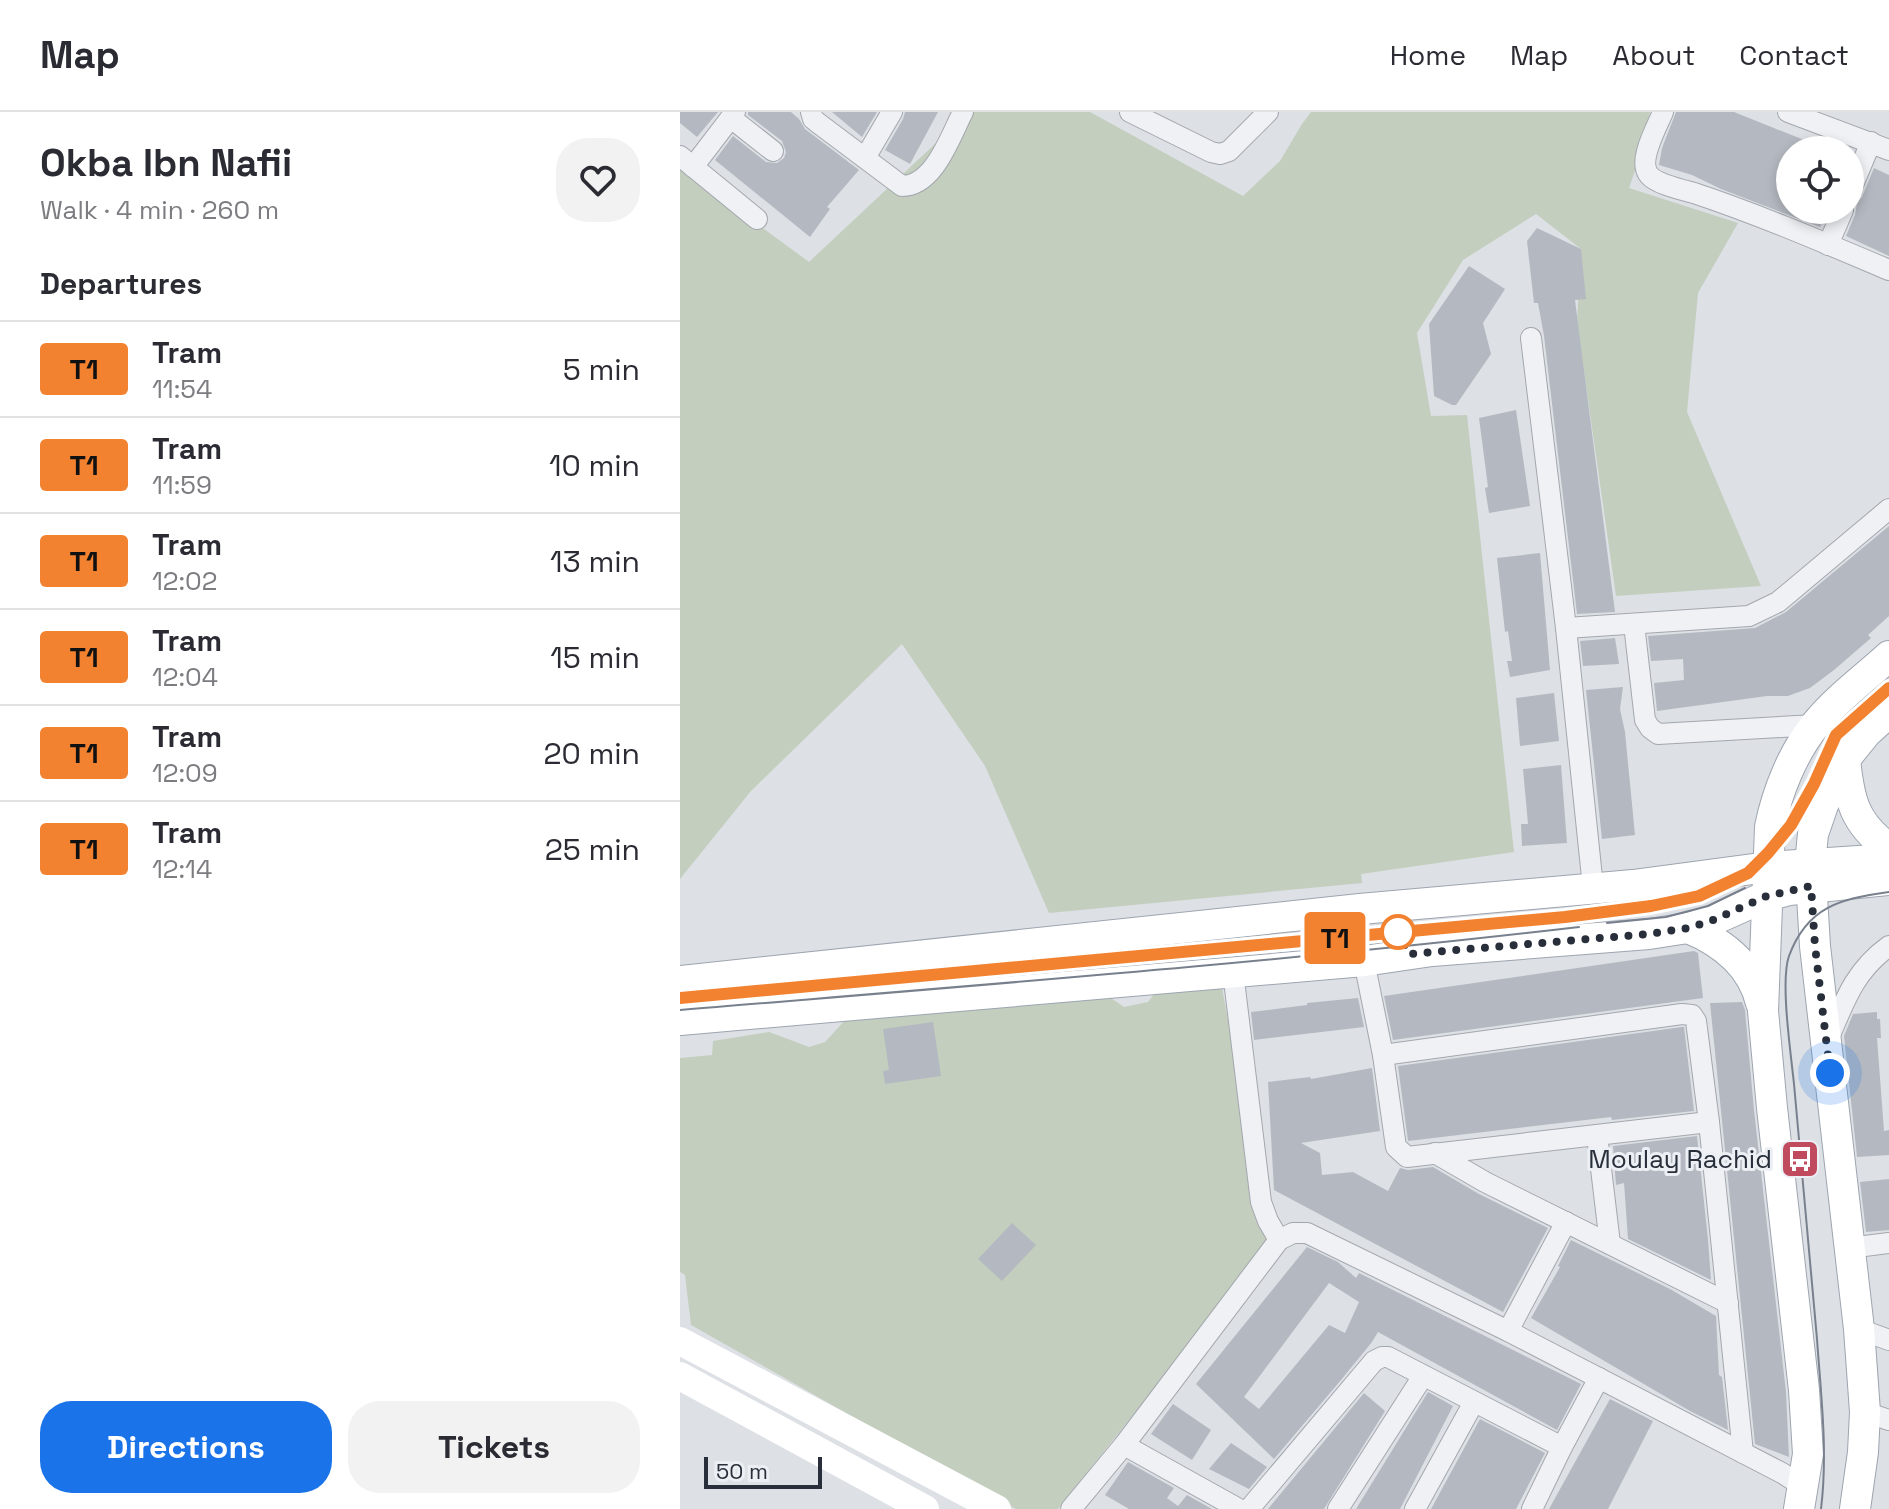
<!DOCTYPE html>
<html lang="en">
<head>
<meta charset="utf-8">
<style>
  :root { --surface:#fff; --page:#f2f2f3; --text:#2b2b33; --muted:#7c7c81; --line:#e1e1e2; --accent:#1a73e8 }
  body { margin:0; font-family:"Space Grotesk",sans-serif; background:var(--page); color:var(--text); height:100vh; display:flex; flex-direction:column; font-size:30px; white-space:nowrap }
  * { box-sizing:border-box; margin:0 }
  p { font-size:26px; color:var(--muted) }
  .icon { flex:none; width:44px; height:44px; fill:none; stroke:currentColor; stroke-width:2; stroke-linecap:round; stroke-linejoin:round }
  .map { position:relative; flex:1; overflow:hidden }
  .details { display:flex; flex-direction:column; background:var(--surface); width:680px }
  .details>* { flex:none }
  .badge { padding:0 16px; border-radius:6px; font-size:28px; line-height:52px }
  .controls { position:absolute; left:1096px; top:24px; display:grid; gap:16px }
  .controls a { display:grid; place-items:center; width:88px; height:88px; border-radius:50%; background:var(--surface); box-shadow:0 4px 12px #0003; font-size:40px }
  .scale { position:absolute; left:24px; bottom:20px; width:118px; box-sizing:border-box; padding-left:8px; border:4px solid #282f3a; border-top:0; font-size:22px; line-height:28px; white-space:nowrap; color:#282f3a; -webkit-text-stroke:6px #eceff3; paint-order:stroke }
  .you { position:absolute; width:40px; height:40px; margin:-20px; border:6px solid #fff; border-radius:50%; background:#1a73e8; box-shadow:0 0 0 12px #1a73e833 }
  .map>.badge { position:absolute; translate:-50% -50%; box-shadow:0 0 0 4px #fff }
  h2 { padding:0 40px; font-size:30px; line-height:72px }
  .round { display:grid; place-items:center; flex:none; width:84px; height:84px; border-radius:32px; background:var(--page) }
  .head { display:flex; align-items:center; justify-content:space-between; height:136px; padding:0 40px }
  h1 { font-size:38px; font-weight:800; line-height:60px }
  .primary-button { display:flex; gap:16px; margin-top:auto; padding:16px 40px }
  .primary-button a { flex:1; height:92px; border-radius:32px; background:var(--accent); color:#fff; font-size:32px; font-weight:800; line-height:92px; text-align:center }
  .primary-button a+a { background:var(--page); color:var(--text) }
  ul { padding:0; list-style:none }
  li { display:flex; align-items:center; gap:24px; height:96px; padding:0 40px; border-top:2px solid var(--line) }
  li div { flex:1 }
  li b { display:block; font-size:30px }
  li em { font-style:normal }
  li .badge { min-width:88px; font-weight:700; text-align:center }
  header { display:flex; align-items:center; gap:48px; box-sizing:border-box; height:112px; padding:0 40px; background:var(--surface); border-bottom:2px solid var(--line) }
  header strong { font-size:38px }
  nav { display:flex; gap:44px; margin-inline-start:auto; font-size:28px }
  main { display:flex; flex:1; min-height:0 }
  .map>svg:first-child { display:block }
</style>
</head>
<body>
<header>
<strong>Map</strong>
<nav><a>Home</a><a>Map</a><a>About</a><a>Contact</a></nav>
</header>
<main>
<section class="details">
<div class="head"><div><h1>Okba Ibn Nafii</h1><p>Walk · 4 min · 260 m</p></div><a class="round"><svg class="icon" aria-label="heart" viewBox="0 0 24 24"><path d="M12 20l-8-8c-3-5 5-10 8-4 3-6 11-1 8 4z"/></svg></a></div>
<h2>Departures</h2>
<ul>
<li><span class="badge" style="background:#f38230;color:#111">T1</span><div><b>Tram</b><p>11:54</p></div><em>5 min</em></li>
<li><span class="badge" style="background:#f38230;color:#111">T1</span><div><b>Tram</b><p>11:59</p></div><em>10 min</em></li>
<li><span class="badge" style="background:#f38230;color:#111">T1</span><div><b>Tram</b><p>12:02</p></div><em>13 min</em></li>
<li><span class="badge" style="background:#f38230;color:#111">T1</span><div><b>Tram</b><p>12:04</p></div><em>15 min</em></li>
<li><span class="badge" style="background:#f38230;color:#111">T1</span><div><b>Tram</b><p>12:09</p></div><em>20 min</em></li>
<li><span class="badge" style="background:#f38230;color:#111">T1</span><div><b>Tram</b><p>12:14</p></div><em>25 min</em></li>
</ul>
<div class="primary-button"><a>Directions</a><a>Tickets</a></div>
</section>
<div class="map">
<svg width="1209" height="1397" viewBox="0 0 1209 1397">
  <rect width="100%" height="100%" fill="#dde0e5"/>
  <g fill="#c3cebe">
    <polygon points="289,0 410,0 563,84 600,49 622,12 631,0 970,0 958,50 949,76 1058,111 1018,181 1007,300 1081,474 936,484 897,210 901,137 856,102 783,148 737,221 751,304 787,303 834,740 681,762 682,771 369,801 305,654 222,532 71,679 0,767 0,55 129,150"/>
    <polygon points="542,876 590,1131 378,1397 336,1397 11,1213 5,1163 0,1160 0,946 32,943 33,929 89,920 129,935 145,930 168,905 431,886 444,895 468,890 475,881"/>
  </g>
  <g fill="#b4b9c1" fill-rule="evenodd">
    <polygon points="0,0 38,0 17,25 0,11"/>
    <polygon points="68,0 111,0 119,7 125,17 179,58 147,95 150,97 130,125 35,48 53,24 86,50 97,51 104,46 106,40 102,29 68,3"/>
    <polygon points="152,0 197,0 182,25"/>
    <polygon points="225,0 258,0 230,52 205,38 223,7"/>
    <polygon points="996,0 1054,0 1149,38 1110,38 1110,98 1148,98 1140,115 1041,77 1012,63 979,53 982,36"/>
    <polygon points="1194,56 1209,63 1209,144 1166,124 1175,103 1177,91 1182,85"/>
    <polygon points="857,116 901,137 906,187 895,188 935,500 897,502 864,224 858,191 854,191 847,129"/>
    <polygon points="789,154 825,177 803,211 811,242 776,293 772,293 754,284 749,212"/>
    <polygon points="836,298 850,394 809,401 805,376 808,375 799,306"/>
    <polygon points="1209,414 1209,504 1188,523 1191,526 1154,558 1130,576 1108,584 1087,584 977,599 974,571 1004,568 1003,547 971,549 968,524 1075,516 1106,500"/>
    <polygon points="860,441 870,558 830,565 827,549 832,549 828,519 825,520 817,446"/>
    <polygon points="935,526 939,552 903,554 900,529"/>
    <polygon points="943,575 940,597 945,620 955,723 922,727 906,578"/>
    <polygon points="874,581 879,629 840,634 836,586"/>
    <polygon points="881,653 887,731 842,734 841,712 848,712 843,657"/>
    <polygon points="1014,839 1018,841 1023,886 713,928 704,884"/>
    <polygon points="678,886 684,915 574,928 571,900 627,893 627,891"/>
    <polygon points="1062,890 1065,898 1074,998 1106,1280 1109,1345 1075,1332 1030,891"/>
    <polygon points="1197,900 1197,907 1200,907 1201,926 1197,926 1204,1019 1209,1018 1209,1043 1177,1045 1164,924 1173,902"/>
    <polygon points="253,910 261,964 205,972 203,959 209,958 203,917"/>
    <polygon points="1002,915 1004,915 1014,999 932,1008 931,1005 728,1029 718,954"/>
    <polygon points="692,956 700,1019 621,1031 640,1041 642,1063 673,1060 708,1079 720,1056 728,1058 753,1055 799,1082 868,1116 823,1200 594,1078 588,970 630,965 631,967"/>
    <polygon points="1017,1024 1028,1128 1031,1168 948,1127 944,1071 936,1073 933,1034"/>
    <polygon points="1209,1067 1209,1118 1186,1120 1180,1070"/>
    <polygon points="332,1111 356,1133 322,1169 298,1147"/>
    <polygon points="891,1128 990,1177 1036,1204 1039,1263 1042,1265 1048,1318 1010,1299 851,1206 880,1155 878,1154"/>
    <path d="M 627,1135 L 658,1150 L 676,1166 L 679,1161 L 901,1272 L 877,1318 L 698,1220 L 692,1230 L 661,1268 L 594,1347 L 516,1272 ZM 649,1171 L 679,1190 L 665,1221 L 649,1213 L 579,1297 L 564,1285 Z"/>
    <polygon points="748,1280 773,1294 720,1397 676,1397"/>
    <polygon points="684,1281 705,1299 644,1397 588,1397"/>
    <polygon points="930,1287 973,1309 928,1397 869,1397"/>
    <polygon points="493,1292 531,1318 512,1348 471,1322"/>
    <polygon points="800,1307 865,1341 836,1397 751,1397"/>
    <polygon points="551,1331 587,1355 569,1377 529,1357"/>
    <polygon points="448,1350 494,1376 487,1386 498,1394 507,1383 532,1397 449,1397 425,1383"/>
  </g>
  <g fill="none" stroke-linecap="round" stroke-linejoin="round">
    <g stroke="#a3a7ae" stroke-width="22">
      <g id="street">
        <path d="M 131,0 L 133,7 L 138,11 L 222,74 C 254,74 270,25 283,0"/>
        <polyline points="450,0 531,40 540,42 549,39 588,0"/>
        <path d="M 983,0 C 977,15 957,49 969,63 C 976,72 1003,78 1014,81 C 1080,103 1145,131 1209,158"/>
        <polyline points="1108,0 1209,38"/>
        <polyline points="51,6 93,39"/>
        <polyline points="0,44 77,107"/>
        <polyline points="185,46 212,0"/>
        <polyline points="13,55 55,0"/>
        <polyline points="1170,80 1191,30"/>
        <polyline points="1148,133 1163,98"/>
        <polyline points="851,226 886,516 913,775"/>
        <polyline points="954,512 965,608 970,616 978,622 1135,613"/>
        <polyline points="886,516 1069,504 1098,490 1209,397"/>
        <polyline points="684,849 703,943 716,1035 727,1045 1029,1010"/>
        <polyline points="553,860 581,1090 588,1109 599,1128"/>
        <path d="M 1147,930 C 1164,891 1173,860 1209,834"/>
        <polyline points="703,943 1002,902 1012,903 1016,909 1029,1010 1063,1341"/>
        <polyline points="917,1023 930,1132"/>
        <polyline points="755,1041 805,1070 1048,1191"/>
        <polyline points="1169,1136 1209,1131"/>
        <polyline points="1179,1217 1209,1228"/>
        <polyline points="828,1219 886,1110"/>
        <polyline points="1185,1300 1209,1308"/>
        <polyline points="444,1333 559,1397"/>
        <polyline points="391,1397 444,1333 599,1128 613,1121 627,1121 828,1219 1102,1361 1124,1375"/>
        <polyline points="569,1397 694,1249 702,1245 708,1245 882,1335"/>
        <polyline points="658,1397 743,1264"/>
        <polyline points="735,1397 794,1290"/>
        <polyline points="852,1397 882,1335 919,1266"/>
      </g>
    </g>
    <g stroke="#9da5b0" stroke-width="32">
      <g id="primary">
        <path d="M 1165,647 C 1169,687 1174,712 1209,736"/>
        <path d="M 1008,816 C 1042,830 1072,853 1081,891"/>
        <polyline points="0,869 680,797 953,773 1088,755 1209,747"/>
        <polyline points="0,908 684,849 752,839 969,822 1008,816 1031,809 1087,784 1109,778 1209,768"/>
        <path d="M 1119,1397 L 1128,1342 L 1124,1278 L 1092,996 L 1083,899 L 1090,715 C 1097,680 1113,640 1136,612 C 1156,587 1185,566 1209,544"/>
        <polyline points="1175,1397 1183,1340 1185,1300 1179,1217 1135,834 1130,752 1133,722 1143,693 1165,647 1186,621 1209,600"/>
      </g>
    </g>
    <use href="#street" stroke="#eff1f4" stroke-width="20"/>
    <g stroke="#fff" stroke-width="28">
      <polyline points="0,1229 317,1397"/>
      <polyline points="0,1264 245,1397"/>
    </g>
    <use href="#primary" stroke="#fff" stroke-width="30"/>
    <g stroke="#78808d" stroke-width="2">
      <polyline points="927,811 986,805 1028,794 1065,776"/>
      <polyline points="0,886 885,805 971,794 1019,784 1068,761 1088,741 1111,713 1134,672 1156,623 1209,575"/>
      <path d="M 0,898 C 300,873 600,850 899,815"/>
      <path d="M 1141,1397 C 1148,1340 1141,1284 1137,1227 C 1130,1142 1121,1057 1114,972 C 1111,942 1100,869 1109,844 C 1127,795 1161,786 1209,780"/>
    </g>
  </g>
  <g fill="none" stroke-linecap="round" stroke-linejoin="round">
    <g stroke="#fff" stroke-width="18">
      <polyline id="line" points="0,886 885,805 971,794 1019,784 1068,761 1088,741 1111,713 1134,672 1156,623 1209,576"/>
    </g>
    <use href="#line" stroke="#f38230" stroke-width="12"/>
    <polyline stroke="#282f3a" stroke-width="8" stroke-dasharray="0 14.4" points="718,820 729,842 969,822 1008,816 1031,809 1087,784 1131,774 1135,834 1150,961"/>
  </g>
  <defs>
    <g id="bus-square" transform="scale(2)"><rect x="-9" y="-9" width="18" height="18" rx="4" fill="#c04b5f" stroke="#eceff3"/><path d="M-5-6H5V4H4V6H2V4H-2V6H-4V4H-5ZM-3.5-4V0h7V-4ZM-3.5 1.2v1.5H-2V1.2ZM2 1.2v1.5H3.5V1.2Z" fill="#fff"/></g>
  </defs>
  <g fill-rule="evenodd">
    <use href="#bus-square" x="1120" y="1047"/>
  </g>
  <circle fill="#fff" stroke="#f38230" stroke-width="4" cx="718" cy="820" r="16"/>
  <g text-anchor="middle" stroke-width="6" stroke-linejoin="round" paint-order="stroke">
    <g font-size="26" fill="#282f3a" stroke="#eceff3" text-anchor="end">
      <text x="1092" y="1056">Moulay Rachid</text>
    </g>
  </g>
</svg>
<div class="controls">
<a><svg class="icon" aria-label="locate" viewBox="0 0 24 24"><circle cx="12" cy="12" r="6"/><path d="M12 2v4M12 18v4M2 12h4M18 12h4"/></svg></a>
</div>
<div class="scale">50 m</div>
<div class="you" style="left:1150px;top:961px"></div>
<b class="badge" style="left:655px;top:826px;background:#f38230;color:#111">T1</b>
</div>
</main>
</body>
</html>
